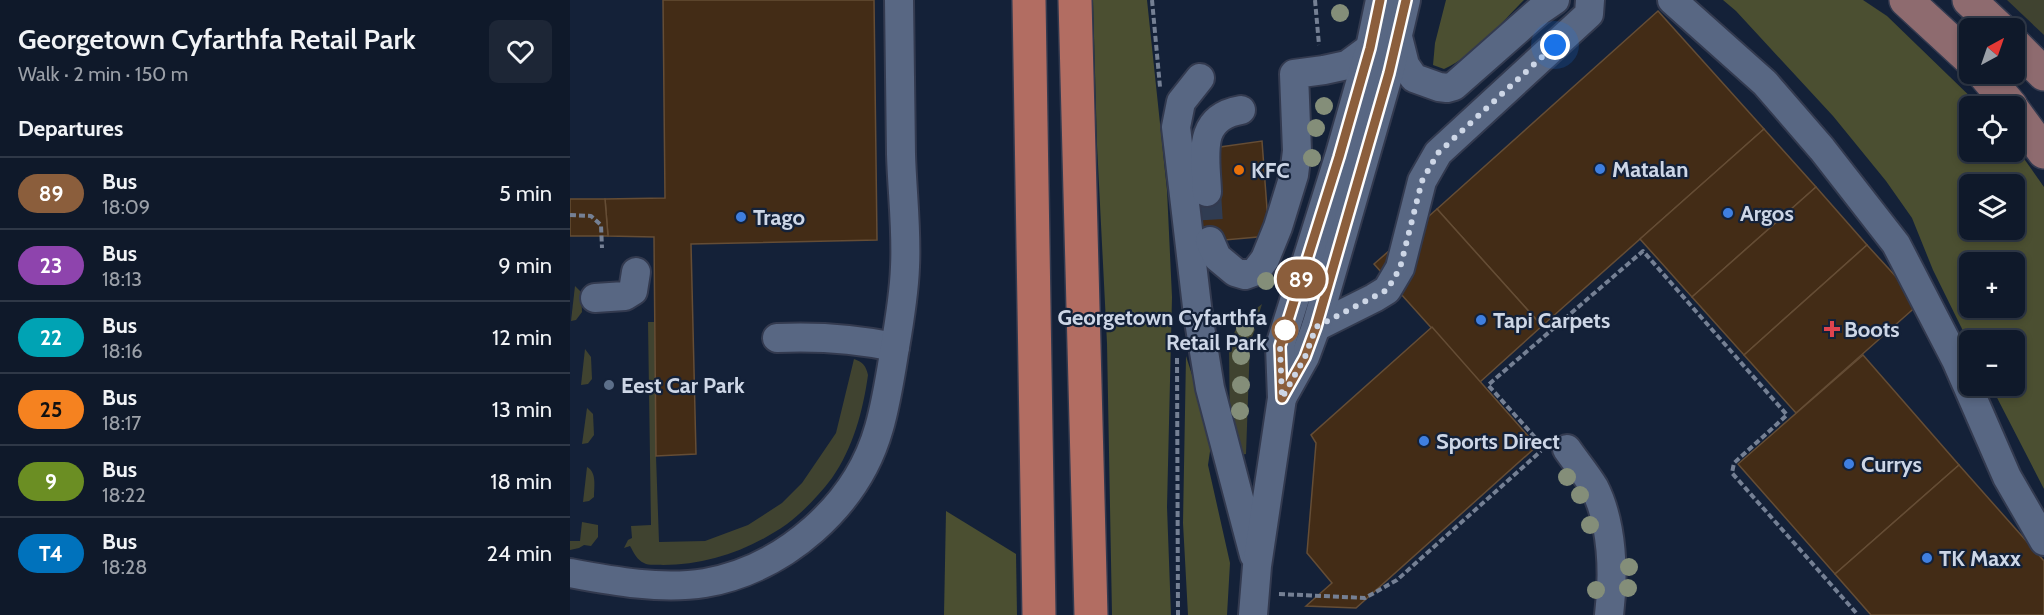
<!DOCTYPE html>
<html lang="en">
<head>
<meta charset="utf-8">
<style>
  :root { --surface:#0f192a; --page:#1d2636; --text:#f1f3f6; --muted:#9ba0a8; --line:#2f3847 }
  body { margin:0; font-family:Cabin,sans-serif; background:var(--page); color:var(--text); height:100vh; display:flex; flex-direction:column; font-size:22px; white-space:nowrap }
  * { box-sizing:border-box; margin:0 }
  p { font-size:20px; color:var(--muted) }
  .icon { flex:none; width:33px; height:33px; fill:none; stroke:currentColor; stroke-width:2; stroke-linecap:round; stroke-linejoin:round }
  .map { position:relative; flex:1; overflow:hidden }
  .side { display:flex; flex-direction:column; background:var(--surface); width:570px }
  .side>* { flex:none }
  .badge { padding:0 12px; border-radius:20px; font-size:21px; line-height:39px }
  .needle { width:39px; rotate:40deg }
  .buttons { position:absolute; left:1389px; top:18px; display:grid; gap:12px }
  .buttons a { display:grid; place-items:center; width:66px; height:66px; border-radius:9px; background:var(--surface); box-shadow:0 3px 9px #0003,0 0 0 2px var(--line); font-size:30px }
  .you { position:absolute; width:30px; height:30px; margin:-15px; border:4px solid #fff; border-radius:50%; background:#1a73e8; box-shadow:0 0 0 9px #1a73e833 }
  .map>.badge { position:absolute; translate:-50% -50%; box-shadow:0 0 0 3px #fff }
  h2 { padding:0 18px; font-size:22px; line-height:54px }
  .round { display:grid; place-items:center; flex:none; width:63px; height:63px; border-radius:9px; background:var(--page) }
  .summary { display:flex; align-items:center; justify-content:space-between; height:102px; padding:0 18px }
  h1 { font-size:28px; font-weight:600; line-height:45px }
  ul { padding:0; list-style:none }
  li { display:flex; align-items:center; gap:18px; height:72px; padding:0 18px; border-top:2px solid var(--line) }
  li div { flex:1 }
  li b { display:block; font-size:22px }
  li em { font-style:normal }
  li .badge { min-width:66px; font-weight:700; text-align:center }
  main { display:flex; flex:1; min-height:0 }
  .map>svg:first-child { display:block }
</style>
</head>
<body>
<main>
<section class="side">
<div class="summary"><div><h1>Georgetown Cyfarthfa Retail Park</h1><p>Walk · 2 min · 150 m</p></div><a class="round"><svg class="icon" aria-label="heart" viewBox="0 0 24 24"><path d="M12 20l-8-8c-3-5 5-10 8-4 3-6 11-1 8 4z"/></svg></a></div>
<h2>Departures</h2>
<ul>
<li><span class="badge" style="background:#8b5e3c;color:#fff">89</span><div><b>Bus</b><p>18:09</p></div><em>5 min</em></li>
<li><span class="badge" style="background:#8e44ad;color:#fff">23</span><div><b>Bus</b><p>18:13</p></div><em>9 min</em></li>
<li><span class="badge" style="background:#00a3b4;color:#fff">22</span><div><b>Bus</b><p>18:16</p></div><em>12 min</em></li>
<li><span class="badge" style="background:#f58220;color:#111">25</span><div><b>Bus</b><p>18:17</p></div><em>13 min</em></li>
<li><span class="badge" style="background:#6b8e23;color:#fff">9</span><div><b>Bus</b><p>18:22</p></div><em>18 min</em></li>
<li><span class="badge" style="background:#0072bc;color:#fff">T4</span><div><b>Bus</b><p>18:28</p></div><em>24 min</em></li>
</ul>
</section>
<div class="map">
<svg width="1474" height="615" viewBox="0 0 1474 615">
  <rect width="100%" height="100%" fill="#142138"/>
  <g fill="#404330">
    <polygon points="1437,0 1474,0 1474,35"/>
    <polygon points="5,286 11,292 12,312 6,320 1,321"/>
    <polygon points="692,304 688,317 683,315 681,327 685,329 680,343 676,454 666,456 660,434 659,345 669,322"/>
    <path d="M 78,322 L 85,322 L 86,456 L 89,542 L 135,541 L 178,525 L 212,503 L 232,483 L 266,433 L 284,359 C 293,362 296,366 298,375 C 293,411 283,448 262,478 C 249,495 234,511 217,524 C 180,550 137,565 93,565 C 87,564 79,566 74,563 C 67,560 64,553 60,546 L 54,548 L 58,540 L 62,538 L 61,526 L 81,525 Z"/>
    <polygon points="15,349 21,357 22,379 18,384 11,385"/>
    <polygon points="17,408 23,414 24,435 18,443 12,444"/>
    <path d="M 17,467 C 27,472 24,487 24,497 L 19,501 L 13,502 Z"/>
    <polygon points="12,522 28,525 28,537 21,546 14,545 9,548 0,550 0,541 10,541"/>
  </g>
  <g fill="#4b4f31" fill-rule="evenodd">
    <polygon points="523,0 577,0 597,190 602,297 597,507 601,615 542,615 537,343 527,145"/>
    <path d="M 876,0 L 954,0 C 930,24 905,55 874,69 L 863,65 L 865,43 Z"/>
    <path d="M 1153,0 L 1293,0 L 1317,16 L 1410,106 L 1400,106 L 1400,152 L 1444,152 L 1445,146 L 1474,187 L 1474,489 L 1421,386 L 1444,386 L 1444,340 L 1400,340 L 1399,343 L 1363,270 L 1342,218 L 1316,181 L 1263,116 L 1166,11 ZM 1444,184 L 1444,230 L 1400,230 L 1400,184 ZM 1400,262 L 1444,262 L 1444,308 L 1400,308 Z"/>
    <polygon points="616,356 642,438 638,465 660,563 657,615 618,615 613,523"/>
    <polygon points="376,511 446,554 447,615 374,615"/>
  </g>
  <g fill="#432c16" stroke="#654d35" stroke-width="1.5">
    <polygon points="93,0 304,0 307,240 121,244 126,454 86,456 84,237 38,236 35,199 95,198"/>
    <polygon points="1088,11 1194,129 972,326 867,209"/>
    <polygon points="1194,129 1246,187 1122,297 1070,239"/>
    <polygon points="692,141 699,236 632,242 628,193 643,148"/>
    <polygon points="1246,187 1297,245 1174,355 1122,297"/>
    <polygon points="0,199 35,199 38,236 0,236"/>
    <polygon points="867,209 972,326 910,382 804,264"/>
    <polygon points="1297,245 1350,303 1226,413 1174,355"/>
    <polygon points="862,327 967,446 786,608 736,606 762,583 737,553 746,443 741,435"/>
    <polygon points="1293,355 1389,465 1265,574 1168,464"/>
    <polygon points="1389,465 1474,561 1474,615 1301,615 1265,574"/>
  </g>
  <g fill="none" stroke-linecap="round" stroke-linejoin="round">
    <polyline stroke="#303c52" stroke-width="28" stroke-dasharray="28 14" stroke-linecap="butt" points="637,192 640,241"/>
    <g stroke="#333a4f" stroke-width="32">
      <g id="minor">
        <polyline points="1102,0 1195,83 1252,149 1326,244 1386,360 1437,477 1474,541"/>
        <polyline points="828,37 835,65 844,78 869,87 877,88 884,86 969,11 985,0"/>
        <polyline points="630,78 611,102 606,127 628,315 640,388 684,555"/>
        <path d="M 637,192 C 636,157 625,118 671,110"/>
        <polyline points="640,241 647,257 665,272 675,275 686,271 695,259 708,227 724,175 727,151 724,74 754,70 777,65 800,48"/>
        <polyline points="25,298 55,296 63,291 66,272"/>
        <polyline points="746,327 804,298 817,290 830,268 852,181 868,153 1019,14 1020,0"/>
        <path d="M 207,338 C 248,336 286,339 325,347"/>
        <polyline points="712,398 735,357 746,327 819,73 836,0"/>
        <path d="M 997,449 C 1006,462 1016,474 1024,487 C 1043,524 1044,575 1039,615"/>
        <path d="M 0,573 C 43,581 91,590 135,583 C 214,569 287,506 309,428 C 316,404 320,378 324,353 C 329,324 334,296 335,267 C 337,230 332,191 331,154 C 330,103 330,51 329,0"/>
        <polyline points="683,615 687,566 712,398 710,346 769,157 800,48 810,0"/>
      </g>
    </g>
    <g stroke="#333a4f" stroke-width="36">
      <g id="major">
        <polyline points="1336,0 1400,59"/>
        <polyline points="1399,0 1429,28"/>
        <polyline points="1444,44 1474,74"/>
        <polyline points="1414,74 1441,106"/>
        <polyline points="1444,111 1474,152"/>
      </g>
    </g>
    <g stroke="#333a4f" stroke-width="36">
      <g id="highway">
        <polyline points="459,0 469,615"/>
        <polyline points="505,0 521,615"/>
      </g>
    </g>
    <g stroke="#758094" stroke-width="4" stroke-dasharray="6 3" stroke-linecap="butt">
      <polyline points="582,0 590,87"/>
      <polyline points="745,0 749,45"/>
      <polyline points="0,215 21,216 31,225 32,248"/>
      <polyline points="607,358 608,615"/>
      <polyline points="971,444 918,385 1073,251 1217,415 1164,463 1162,473 1288,615"/>
      <polyline points="709,594 795,598 827,580 971,451"/>
    </g>
    <use href="#minor" stroke="#586783" stroke-width="28"/>
    <use href="#major" stroke="#8e6b6f" stroke-width="33"/>
    <use href="#highway" stroke="#b26d62" stroke-width="33"/>
  </g>
  <g fill="#848e79">
    <circle cx="770" cy="13" r="9"/>
    <circle cx="754" cy="106" r="9"/>
    <circle cx="746" cy="128" r="9"/>
    <circle cx="742" cy="158" r="9"/>
    <circle cx="696" cy="281" r="9"/>
    <circle cx="675" cy="328" r="9"/>
    <circle cx="671" cy="356" r="9"/>
    <circle cx="671" cy="385" r="9"/>
    <circle cx="670" cy="411" r="9"/>
    <circle cx="997" cy="477" r="9"/>
    <circle cx="1010" cy="495" r="9"/>
    <circle cx="1020" cy="525" r="9"/>
    <circle cx="1059" cy="567" r="9"/>
    <circle cx="1058" cy="588" r="9"/>
    <circle cx="1026" cy="590" r="9"/>
  </g>
  <g fill="none" stroke-linecap="round" stroke-linejoin="round">
    <g stroke="#fff" stroke-width="14">
      <polyline id="line" points="810,0 800,48 769,157 710,346 712,398 735,357 746,327 819,73 836,0"/>
    </g>
    <use href="#line" stroke="#8b5e3c" stroke-width="9"/>
    <polyline stroke="#cdd6e6" stroke-width="6" stroke-dasharray="0 10.8" points="715,330 717,324 710,346 712,398 735,357 746,327 817,290 830,268 852,181 868,153 985,45"/>
  </g>
  <g fill="#3f7fe0" stroke="#142138" stroke-width="2">
    <circle cx="1030" cy="169" r="6"/>
    <circle cx="1158" cy="213" r="6"/>
    <circle cx="171" cy="217" r="6"/>
    <circle cx="911" cy="320" r="6"/>
    <circle cx="854" cy="441" r="6"/>
    <circle cx="1279" cy="464" r="6"/>
    <circle cx="1357" cy="558" r="6"/>
  </g>
  <circle fill="#e8710a" stroke="#142138" stroke-width="2" cx="669" cy="170" r="6"/>
  <path fill="#e0444e" stroke="#142138" stroke-width="2" d="M1259 320h6v6h6v6h-6v6h-6v-6h-6v-6h6z"/>
  <circle fill="#fff" stroke="#8b5e3c" stroke-width="3" cx="715" cy="330" r="12"/>
  <circle fill="#5c6f8a" stroke="#142138" stroke-width="2" cx="39" cy="385" r="6"/>
  <g text-anchor="middle" stroke-width="4.5" stroke-linejoin="round" paint-order="stroke">
    <g font-size="22" font-weight="bold" fill="#cdd6e6" stroke="#142138" text-anchor="start">
      <text x="1042" y="177">Matalan</text>
      <text x="681" y="178">KFC</text>
      <text x="1170" y="221">Argos</text>
      <text x="183" y="225">Trago</text>
      <text x="923" y="328">Tapi Carpets</text>
      <text x="1274" y="337">Boots</text>
      <text x="51" y="393">Eest Car Park</text>
      <text x="866" y="449">Sports Direct</text>
      <text x="1291" y="472">Currys</text>
      <text x="1369" y="566">TK Maxx</text>
    </g>
    <g font-size="22" font-weight="bold" fill="#cdd6e6" stroke="#142138" text-anchor="end">
      <text x="697" y="325">Georgetown Cyfarthfa<tspan x="697" dy="25">Retail Park</tspan></text>
    </g>
  </g>
</svg>
<div class="buttons">
<a><svg class="needle" viewBox="-14 -14 28 28"><path d="M0-13l5 13h-10z" fill="#e53935"/><path d="M0 13l5-13h-10z" fill="#9ba0a8"/></svg></a>
<a><svg class="icon" aria-label="locate" viewBox="0 0 24 24"><circle cx="12" cy="12" r="6"/><path d="M12 2v4M12 18v4M2 12h4M18 12h4"/></svg></a>
<a><svg class="icon" aria-label="layers" viewBox="0 0 24 24"><path d="M12 4l9 5-9 5-9-5zM3 14l9 5 9-5"/></svg></a>
<a>+</a>
<a>−</a>
</div>
<div class="you" style="left:985px;top:45px"></div>
<b class="badge" style="left:731px;top:279px;background:#8b5e3c;color:#fff">89</b>
</div>
</main>
</body>
</html>
